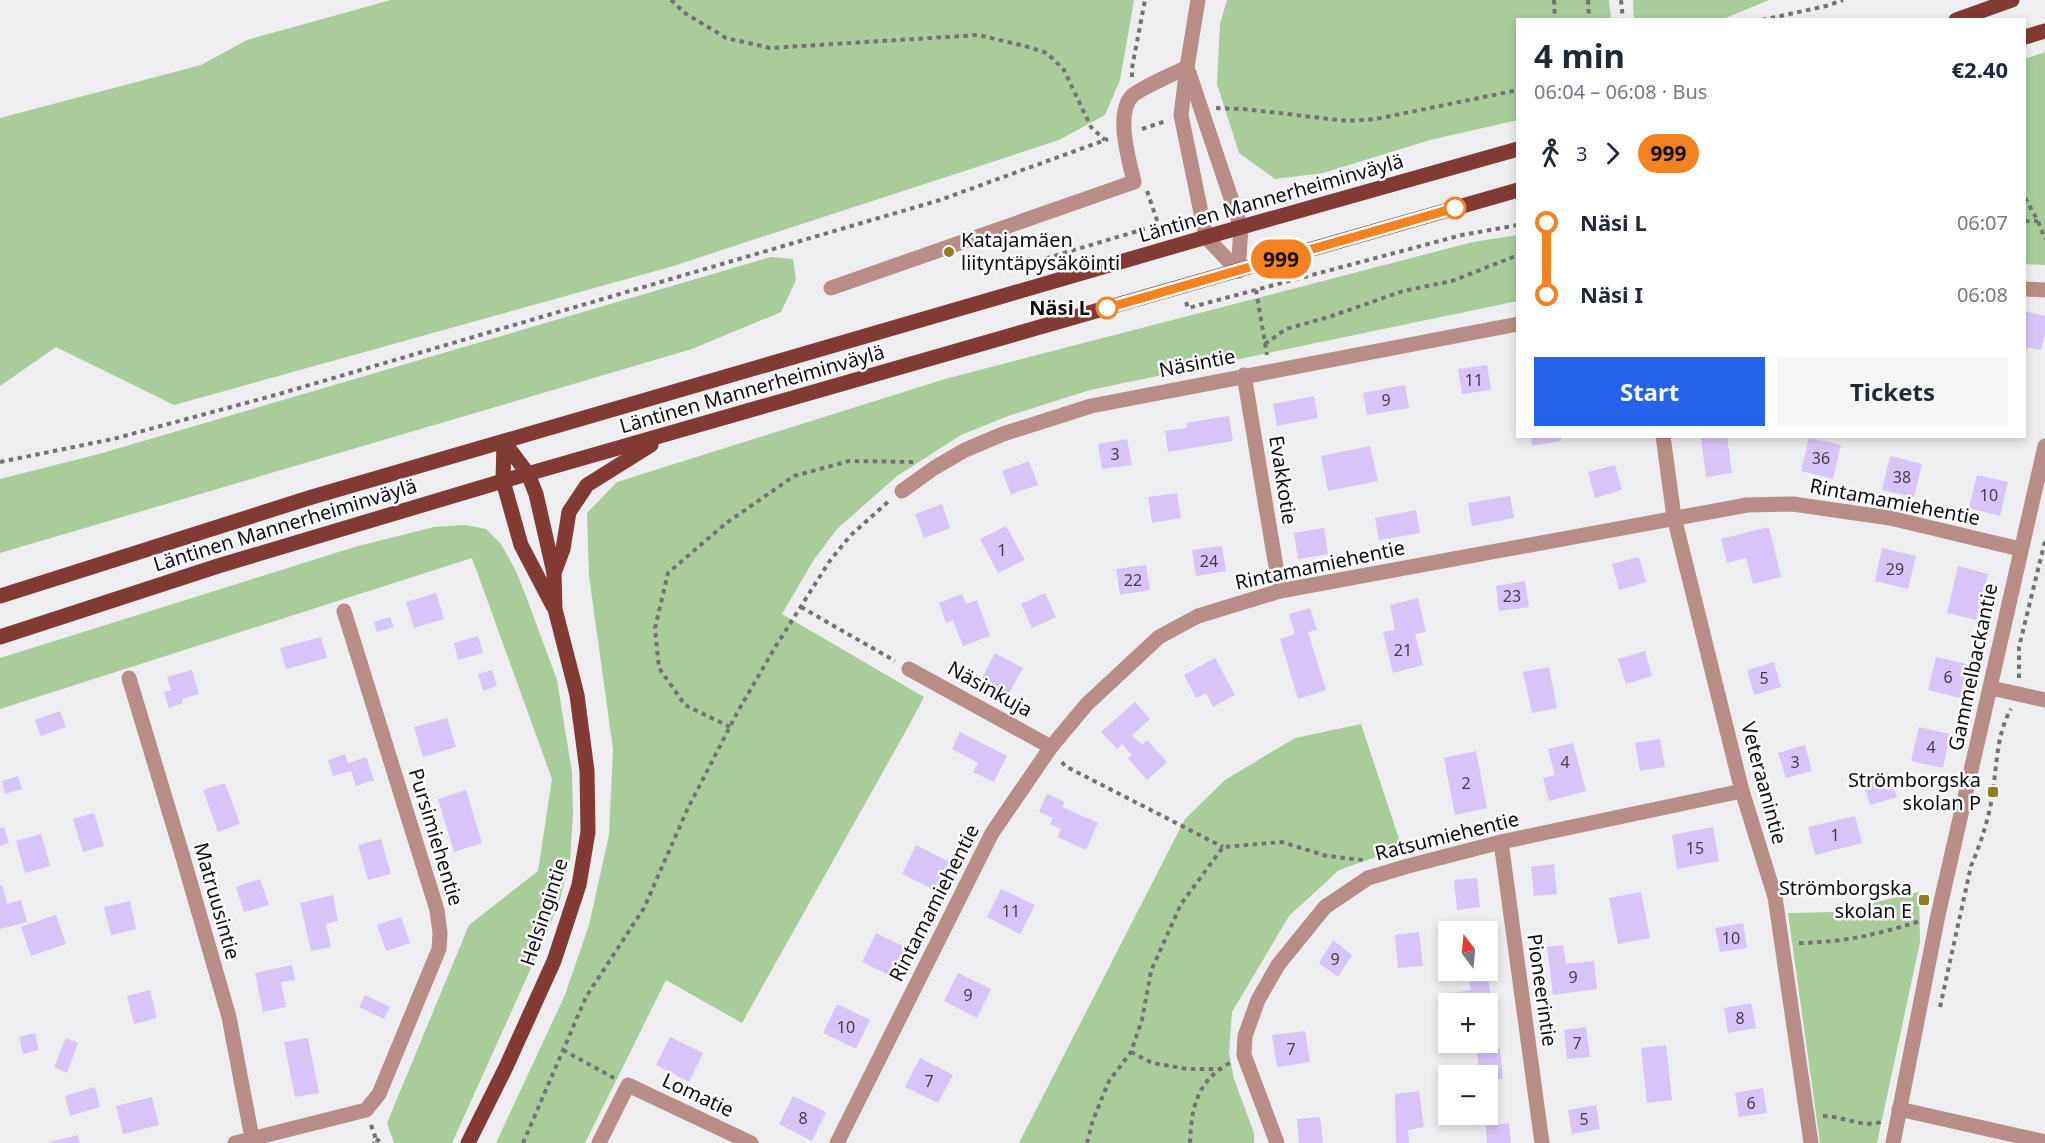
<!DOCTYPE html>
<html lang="en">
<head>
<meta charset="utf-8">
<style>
  :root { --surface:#fff; --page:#f6f6f7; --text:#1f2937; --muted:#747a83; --accent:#2563eb }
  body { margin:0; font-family:"Noto Sans",sans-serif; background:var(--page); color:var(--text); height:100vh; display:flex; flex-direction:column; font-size:22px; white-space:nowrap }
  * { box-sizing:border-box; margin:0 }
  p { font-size:20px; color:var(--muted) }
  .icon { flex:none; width:33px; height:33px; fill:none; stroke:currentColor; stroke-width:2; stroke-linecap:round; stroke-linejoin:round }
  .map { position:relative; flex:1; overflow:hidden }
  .drawer { position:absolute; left:1516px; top:18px; width:510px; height:420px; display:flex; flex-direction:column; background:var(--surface); border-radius:0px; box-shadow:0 3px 9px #0003 }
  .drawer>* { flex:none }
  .badge { padding:0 12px; border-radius:20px; font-size:21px; line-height:39px }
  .needle { width:39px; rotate:344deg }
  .buttons { position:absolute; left:1438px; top:921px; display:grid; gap:12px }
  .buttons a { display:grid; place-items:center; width:60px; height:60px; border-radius:0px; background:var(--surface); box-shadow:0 3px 9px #0003; font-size:30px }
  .map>.badge { position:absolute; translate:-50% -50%; box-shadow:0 0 0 3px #fff }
  .legs { display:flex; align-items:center; gap:9px; height:66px; padding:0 18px; font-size:20px }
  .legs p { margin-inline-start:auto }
  .headline { display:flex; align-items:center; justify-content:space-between; height:102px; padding:0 18px }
  h1 { font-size:33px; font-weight:700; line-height:45px }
  .action { display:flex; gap:12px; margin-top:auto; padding:12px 18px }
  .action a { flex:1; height:69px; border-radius:0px; background:var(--accent); color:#fff; font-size:24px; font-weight:700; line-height:69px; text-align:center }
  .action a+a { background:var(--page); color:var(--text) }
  ul { padding:0 18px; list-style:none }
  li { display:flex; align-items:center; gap:21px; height:72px; font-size:22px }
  li i { display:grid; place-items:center; width:9px; height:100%; margin:0 8px; background:currentColor }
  li i::after { content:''; width:15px; height:15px; margin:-8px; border:4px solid; border-radius:50%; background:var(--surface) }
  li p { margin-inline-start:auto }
  li:first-child i { background:linear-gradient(#0000 50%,currentColor 0) }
  li:last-child i { background:linear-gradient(currentColor 50%,#0000 0) }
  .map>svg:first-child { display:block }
</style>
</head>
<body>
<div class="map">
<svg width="2045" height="1143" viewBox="0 0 2045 1143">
  <rect width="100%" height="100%" fill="#eeedf0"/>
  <g fill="#a8cc9a">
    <polygon points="391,0 1134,0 1120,80 1105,115 1059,140 670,267 174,405 56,347 0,386 0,118 201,65 247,40"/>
    <polygon points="1227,0 1609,0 1611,19 1518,20 1518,120 1430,140 1323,173 1275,179 1239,153 1217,84 1220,24"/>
    <polygon points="1633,0 1769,0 1723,19 1634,20"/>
    <polygon points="2045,52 2045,265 2025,264 2025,59"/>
    <polygon points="1518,235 1518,301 1090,390 1008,416 961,435 897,476 837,529 813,561 782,614 924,697 907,729 742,1023 666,980 585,1143 496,1143 565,995 589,925 609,835 613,749 589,576 587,513 617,482 945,379 1473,242"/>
    <polygon points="771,257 793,259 796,280 781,312 692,349 0,553 0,479 99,454"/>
    <polygon points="465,525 486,529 501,544 516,571 527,599 557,680 572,772 573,815 570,859 560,899 546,935 452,1143 394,1143 387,1123 469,925 538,871 552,779 472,558 0,709 0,658 358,546 434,527"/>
    <polygon points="1361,724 1402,848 1339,870 1289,916 1232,1012 1229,1053 1234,1079 1254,1133 1254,1143 1019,1143 1185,819 1225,780 1295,738"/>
    <polygon points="1919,892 1920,942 1877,1143 1820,1143 1788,913 1835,912"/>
  </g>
  <g fill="#d7c5f7">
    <polygon points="2025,311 2045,316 2045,333 2041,350 2025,347"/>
    <polygon points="1487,365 1491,390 1462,394 1458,369"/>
    <polygon points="1405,385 1409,408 1367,415 1363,393"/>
    <polygon points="1314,396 1318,418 1277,426 1273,404"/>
    <polygon points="1229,416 1233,441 1168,452 1165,431 1187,428 1186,423"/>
    <polygon points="1531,436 1561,436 1561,441 1532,446"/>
    <polygon points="1710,436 1727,436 1732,473 1706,477 1701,438"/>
    <polygon points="1809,438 1841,445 1833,479 1801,471"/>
    <polygon points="1127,439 1132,465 1102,469 1098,444"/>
    <polygon points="1370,446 1378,481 1328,491 1321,456"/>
    <polygon points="1890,456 1922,464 1914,497 1882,490"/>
    <polygon points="1029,461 1038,485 1011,494 1002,471"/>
    <polygon points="1615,465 1622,490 1595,498 1588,472"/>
    <polygon points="1977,475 2008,482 2000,516 1969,508"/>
    <polygon points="1177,493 1181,518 1152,523 1148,497"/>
    <polygon points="1510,496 1514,518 1472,526 1468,503"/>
    <polygon points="942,504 950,528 924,538 915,514"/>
    <polygon points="1416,510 1420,533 1379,540 1375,518"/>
    <polygon points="1006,526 1025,560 998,573 980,539"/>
    <polygon points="1769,527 1781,577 1753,584 1746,558 1727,563 1721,539"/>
    <polygon points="1324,528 1328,554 1298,559 1294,533"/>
    <polygon points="1222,546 1226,571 1196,576 1192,550"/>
    <polygon points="1882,548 1916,556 1908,589 1875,581"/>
    <polygon points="1639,557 1646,582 1619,590 1612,564"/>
    <polygon points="1146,565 1150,590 1120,595 1116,569"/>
    <polygon points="1958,566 1988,574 1976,620 1947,613"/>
    <polygon points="1525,581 1529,607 1499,611 1496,586"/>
    <polygon points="436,593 444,619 414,628 406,602"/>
    <polygon points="1045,593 1056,617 1032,628 1021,604"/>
    <polygon points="962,594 966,604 977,600 990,636 963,646 953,620 946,623 939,603"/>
    <polygon points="1418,598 1426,632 1415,634 1423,665 1393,673 1383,632 1395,630 1390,605"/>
    <polygon points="1310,608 1317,630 1308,632 1326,690 1298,699 1280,639 1295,634 1289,614"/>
    <polygon points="390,617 394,627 377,632 374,622"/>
    <polygon points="478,636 483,653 458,660 454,643"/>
    <polygon points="321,637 327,658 286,669 280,648"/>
    <polygon points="1645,651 1652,676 1626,684 1618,659"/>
    <polygon points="995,653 1023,668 1005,700 978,685"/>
    <polygon points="1936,657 1967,664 1960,698 1928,690"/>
    <polygon points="1215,658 1235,695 1213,707 1206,693 1196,698 1184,675"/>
    <polygon points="1774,662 1781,687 1754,695 1747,670"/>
    <polygon points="1549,667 1557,708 1532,713 1523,672"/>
    <polygon points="192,670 199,694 182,699 183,703 169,708 164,692 171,690 167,677"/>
    <polygon points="492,670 497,686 483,691 478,674"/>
    <polygon points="1135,702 1150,719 1132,735 1142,745 1147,740 1167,762 1147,780 1128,758 1132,755 1122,744 1117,749 1101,732"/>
    <polygon points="60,711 66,727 41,736 35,720"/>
    <polygon points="447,718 456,747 423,757 414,727"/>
    <polygon points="1919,727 1950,734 1943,768 1911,761"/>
    <polygon points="960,732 1007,756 994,782 973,772 978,763 952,749"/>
    <polygon points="1660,739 1665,767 1640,771 1635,743"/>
    <polygon points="1573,743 1586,791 1549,801 1543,778 1555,775 1548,749"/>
    <polygon points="1805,745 1812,771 1786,778 1778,753"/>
    <polygon points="1476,751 1487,808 1455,815 1444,758"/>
    <polygon points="345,754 348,763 366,757 374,780 356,786 351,771 333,776 328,760"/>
    <polygon points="1889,772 1897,797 1870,805 1863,780"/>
    <polygon points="18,776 22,789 5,794 2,781"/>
    <polygon points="225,783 240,824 218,832 203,790"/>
    <polygon points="466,790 482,843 454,852 438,799"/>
    <polygon points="1047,794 1065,802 1062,807 1098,823 1086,850 1058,837 1061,829 1050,824 1053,818 1039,812"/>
    <polygon points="94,813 104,846 83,852 73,819"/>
    <polygon points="1855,816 1862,843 1815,855 1808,827"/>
    <polygon points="4,827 9,843 0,846 0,828"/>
    <polygon points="1713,827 1719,861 1677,869 1672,835"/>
    <polygon points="41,834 50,866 25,873 16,841"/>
    <polygon points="381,839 391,874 368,880 358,845"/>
    <polygon points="916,845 949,862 935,890 902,874"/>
    <polygon points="1554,864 1557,894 1534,896 1531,867"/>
    <polygon points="1477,878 1480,907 1457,910 1454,880"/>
    <polygon points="260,879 269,905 244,912 236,887"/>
    <polygon points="2,885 7,904 21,900 27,922 0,929 0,886"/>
    <polygon points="1001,889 1035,905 1020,934 987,917"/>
    <polygon points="1641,892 1650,938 1618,944 1609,898"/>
    <polygon points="333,895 338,921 326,924 331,947 311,951 300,903"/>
    <polygon points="130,901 136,929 111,935 104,907"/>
    <polygon points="56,915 66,944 31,956 21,927"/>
    <polygon points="401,917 410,943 386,951 377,925"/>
    <polygon points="1743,923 1747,948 1720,952 1715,928"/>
    <polygon points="1419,932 1423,966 1398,968 1395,935"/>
    <polygon points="876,933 909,949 895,978 862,962"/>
    <polygon points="1333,940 1352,955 1338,977 1319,963"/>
    <polygon points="1563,945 1566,964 1594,961 1597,989 1553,995 1547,947"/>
    <polygon points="292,965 295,980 281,982 286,1007 263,1012 255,973"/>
    <polygon points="1487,972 1491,997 1475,999 1476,1004 1449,1004 1449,1015 1444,1016 1440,995 1471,990 1468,975"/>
    <polygon points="958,973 991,989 977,1018 944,1001"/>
    <polygon points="150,990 157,1018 134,1024 127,996"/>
    <polygon points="365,995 390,1007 384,1019 359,1007"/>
    <polygon points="1751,1003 1756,1028 1728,1033 1724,1008"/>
    <polygon points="837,1004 870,1020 856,1049 823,1033"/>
    <polygon points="1586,1027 1590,1057 1567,1059 1564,1030"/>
    <polygon points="1305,1031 1310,1062 1277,1067 1272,1035"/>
    <polygon points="35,1033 39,1050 23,1054 19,1037"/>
    <polygon points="670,1037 703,1053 689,1082 656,1065"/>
    <polygon points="66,1038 78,1043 67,1073 54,1067"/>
    <polygon points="308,1038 319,1093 295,1097 284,1042"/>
    <polygon points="1666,1045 1672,1100 1647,1103 1641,1048"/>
    <polygon points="1500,1049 1503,1079 1488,1080 1488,1076 1480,1076 1477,1052"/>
    <polygon points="920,1058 953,1075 938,1103 905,1087"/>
    <polygon points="95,1087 100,1107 70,1116 65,1096"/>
    <polygon points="1763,1088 1767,1113 1739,1117 1735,1093"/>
    <polygon points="1419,1091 1424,1127 1408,1130 1409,1143 1396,1143 1395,1094"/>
    <polygon points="793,1096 826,1112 812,1141 779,1124"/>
    <polygon points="152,1097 159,1125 123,1134 116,1106"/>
    <polygon points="1596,1105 1600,1129 1572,1134 1568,1110"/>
    <polygon points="1320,1117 1323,1143 1299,1143 1297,1119"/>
    <polygon points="1509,1123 1511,1143 1487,1143 1486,1126"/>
    <polygon points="78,1135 80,1143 50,1143 50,1142"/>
  </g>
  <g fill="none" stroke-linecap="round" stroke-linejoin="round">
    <g stroke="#737375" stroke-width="4" stroke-dasharray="4.5 4.5" stroke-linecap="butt">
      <polyline points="671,0 685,13 726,38 770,48 978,35 1025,46 1047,53 1064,70 1091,127 1105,140"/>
      <polyline points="1554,0 1555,20"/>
      <polyline points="1588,0 1589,20"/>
      <polyline points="1621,0 1623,20"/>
      <polyline points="1762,20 1826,6 1843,0"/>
      <polyline points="1132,77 1132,68 1145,0"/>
      <polyline points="1216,108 1244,109 1347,121 1376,119 1518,90"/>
      <polyline points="1142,129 1166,121"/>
      <polyline points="1147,191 1161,232"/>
      <polyline points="2025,198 2038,221 2045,239"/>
      <polyline points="2025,221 2038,221"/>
      <polyline points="1037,261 1158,225"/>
      <polyline points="1256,290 1267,355"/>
      <polyline points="1186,302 1188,308 1462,235 1518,225"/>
      <polyline points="1265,344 1286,329 1329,317 1403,291 1452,281 1518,255"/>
      <polyline points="0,462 113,439 279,394 940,200 1108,139"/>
      <polyline points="801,607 895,661"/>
      <polyline points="2019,678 2019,647 2045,541"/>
      <polyline points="730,727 685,705 659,668 655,628 668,573 725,524 794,476 849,461 914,462"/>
      <polyline points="1062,762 1065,766 1223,847"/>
      <path d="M 1799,943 C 1845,942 1876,935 1920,921"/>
      <path d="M 1940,1007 L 1971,866 C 1981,843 1990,815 1993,790 C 1997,763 1997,733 2011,709"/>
      <polyline points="563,1050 614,1078"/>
      <polyline points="1131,1052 1152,1063 1188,1069 1219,1069"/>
      <path d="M 1823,1116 C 1844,1116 1860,1128 1881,1122"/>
      <polyline points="371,1125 376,1139 374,1143"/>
      <polyline points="376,1139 382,1143"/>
      <polyline points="523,1143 586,997 644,908 687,810 737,713 774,649 829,562 850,536 889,501"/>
      <polyline points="1087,1143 1093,1120 1109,1081 1131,1052 1142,1020 1151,971 1181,904 1223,847 1282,842 1327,856 1364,860"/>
      <path d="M 1190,1143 C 1191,1109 1197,1080 1230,1063"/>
    </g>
    <g stroke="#b88d87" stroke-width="15">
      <polyline points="1198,0 1187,67 1181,115 1206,237 1238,271"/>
      <polyline points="1189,73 1241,228 1238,271"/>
      <path d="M 831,288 L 1134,182 C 1129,160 1115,114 1132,96 C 1140,88 1176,73 1187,67"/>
      <polyline points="2025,289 2045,290"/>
      <polyline points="1244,375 1280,591"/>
      <polyline points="1663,436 1674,517 1742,791 1775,897 1811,1143"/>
      <polyline points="902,491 934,468 965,450 1003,434 1091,406 1518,324"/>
      <polyline points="909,669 1051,747"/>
      <polyline points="129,678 182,854 229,1017 252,1138"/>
      <polyline points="1991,688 2045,700"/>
      <polyline points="1501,842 1542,1143"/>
      <polyline points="1899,1109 2045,1142"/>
      <polyline points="235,1143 366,1110 379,1094 439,949 440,933 437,910 344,611"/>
      <polyline points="599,1143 628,1085 751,1143"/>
      <polyline points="837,1143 992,833 1051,747 1087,704 1159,637 1198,616 1280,591 1747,505 1793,504 1890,518 2020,549"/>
      <polyline points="1277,1143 1244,1055 1245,1036 1258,1000 1278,965 1325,907 1368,878 1408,866 1501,842 1742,791"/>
      <polyline points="1893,1143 1938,915 2045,446"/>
    </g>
    <g stroke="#823b34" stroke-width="15">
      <polyline points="1956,20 2012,0"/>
      <polyline points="2025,37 2045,31"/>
      <polyline points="504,442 503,481 521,545 553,606"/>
      <polyline points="554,573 563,549 569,512 587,485 651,445"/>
      <polyline points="0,596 312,497 1206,237 1518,149"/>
      <polyline points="0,637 218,566 503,481 1518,190"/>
      <polyline points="468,1143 506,1067 554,961 579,885 588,832 587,771 577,695 555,609 554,573 536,494 528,474 504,442"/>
    </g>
  </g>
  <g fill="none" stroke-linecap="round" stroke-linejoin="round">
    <g stroke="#fff" stroke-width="14">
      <polyline id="line-1" points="1107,308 1455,208"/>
    </g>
    <use href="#line-1" stroke="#f58220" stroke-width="9"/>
  </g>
  <g fill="#fff" stroke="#f58220" stroke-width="3">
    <circle cx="1455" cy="208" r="10"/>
    <circle cx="1107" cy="308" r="10"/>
  </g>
  <g fill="#947b23" stroke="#fcfbfe" stroke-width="2">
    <circle cx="949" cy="252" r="6"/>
    <rect x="1987" y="786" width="12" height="12" rx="3"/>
    <rect x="1918" y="894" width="12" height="12" rx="3"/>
  </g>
  <g text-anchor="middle" stroke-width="5" stroke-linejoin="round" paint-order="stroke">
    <g font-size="16" fill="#403c49">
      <text x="1474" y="386">11</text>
      <text x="1386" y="406">9</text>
      <text x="1115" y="460">3</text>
      <text x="1821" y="464">36</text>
      <text x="1902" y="483">38</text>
      <text x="1989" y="501">10</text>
      <text x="1002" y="556">1</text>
      <text x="1209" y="567">24</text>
      <text x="1895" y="575">29</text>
      <text x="1133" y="586">22</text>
      <text x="1512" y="602">23</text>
      <text x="1403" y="656">21</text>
      <text x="1948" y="683">6</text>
      <text x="1764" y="684">5</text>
      <text x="1931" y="753">4</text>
      <text x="1565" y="768">4</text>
      <text x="1795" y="768">3</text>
      <text x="1466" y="789">2</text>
      <text x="1835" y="841">1</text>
      <text x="1695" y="854">15</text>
      <text x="1011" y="917">11</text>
      <text x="1731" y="944">10</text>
      <text x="1335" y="965">9</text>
      <text x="1573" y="983">9</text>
      <text x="968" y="1001">9</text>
      <text x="1740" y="1024">8</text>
      <text x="846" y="1033">10</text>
      <text x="1577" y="1049">7</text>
      <text x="1291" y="1055">7</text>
      <text x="929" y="1087">7</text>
      <text x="1751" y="1109">6</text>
      <text x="803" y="1124">8</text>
      <text x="1584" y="1125">5</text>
    </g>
    <g font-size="20" fill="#0e0e0f" stroke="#fcfbfe">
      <text transform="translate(1271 198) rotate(-16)" y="7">Läntinen Mannerheiminväylä</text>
      <text transform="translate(1197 363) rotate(-11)" y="7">Näsintie</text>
      <text transform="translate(752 389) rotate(-16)" y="7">Läntinen Mannerheiminväylä</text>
      <text transform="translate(1283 480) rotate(81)" y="7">Evakkotie</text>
      <text transform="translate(1895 502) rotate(11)" y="7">Rintamamiehentie</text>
      <text transform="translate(285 525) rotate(-17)" y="7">Läntinen Mannerheiminväylä</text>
      <text transform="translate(1320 565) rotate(-12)" y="7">Rintamamiehentie</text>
      <text transform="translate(1973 667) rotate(-78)" y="7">Gammelbackantie</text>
      <text transform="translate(990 689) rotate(29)" y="7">Näsinkuja</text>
      <text transform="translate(1764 783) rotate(75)" y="7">Veteraanintie</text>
      <text transform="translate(1447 836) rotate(-14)" y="7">Ratsumiehentie</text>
      <text transform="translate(436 837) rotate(73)" y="7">Pursimiehentie</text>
      <text transform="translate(217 901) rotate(74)" y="7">Matruusintie</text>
      <text transform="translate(934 903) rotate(-63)" y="7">Rintamamiehentie</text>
      <text transform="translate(544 912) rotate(-72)" y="7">Helsingintie</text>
      <text transform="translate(1542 990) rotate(82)" y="7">Pioneerintie</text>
      <text transform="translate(698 1095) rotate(25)" y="7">Lomatie</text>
    </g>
    <g font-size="20" fill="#0e0e0f" stroke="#fcfbfe" text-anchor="end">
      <text x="961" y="247" text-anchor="start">Katajamäen<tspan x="961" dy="23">liityntäpysäköinti</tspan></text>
      <text x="1981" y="787">Strömborgska<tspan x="1981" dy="23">skolan P</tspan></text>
      <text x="1912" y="895">Strömborgska<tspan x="1912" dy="23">skolan E</tspan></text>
    </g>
    <g font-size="20" font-weight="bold" fill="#0e0e0f" stroke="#fcfbfe" text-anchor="end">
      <text x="1090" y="315">Näsi L</text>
    </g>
  </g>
</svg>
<div class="buttons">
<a><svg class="needle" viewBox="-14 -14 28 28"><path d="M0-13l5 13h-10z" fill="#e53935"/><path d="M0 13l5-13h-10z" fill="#747a83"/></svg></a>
<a>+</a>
<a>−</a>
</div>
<b class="badge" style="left:1281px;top:259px;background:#f58220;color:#111">999</b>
<section class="drawer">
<div class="headline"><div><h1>4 min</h1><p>06:04 – 06:08 · Bus</p></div><b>€2.40</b></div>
<div class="legs"><svg class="icon" aria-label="walk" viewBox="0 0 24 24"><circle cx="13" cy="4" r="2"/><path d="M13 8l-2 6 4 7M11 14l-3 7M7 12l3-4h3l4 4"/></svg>3<svg class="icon" aria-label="forward" viewBox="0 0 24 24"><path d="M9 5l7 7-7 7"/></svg><b class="badge" style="background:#f58220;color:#111">999</b></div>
<ul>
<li><i style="color:#f58220"></i><b>Näsi L</b><p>06:07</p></li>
<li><i style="color:#f58220"></i><b>Näsi I</b><p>06:08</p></li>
</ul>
<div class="action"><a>Start</a><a>Tickets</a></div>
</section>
</div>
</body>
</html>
